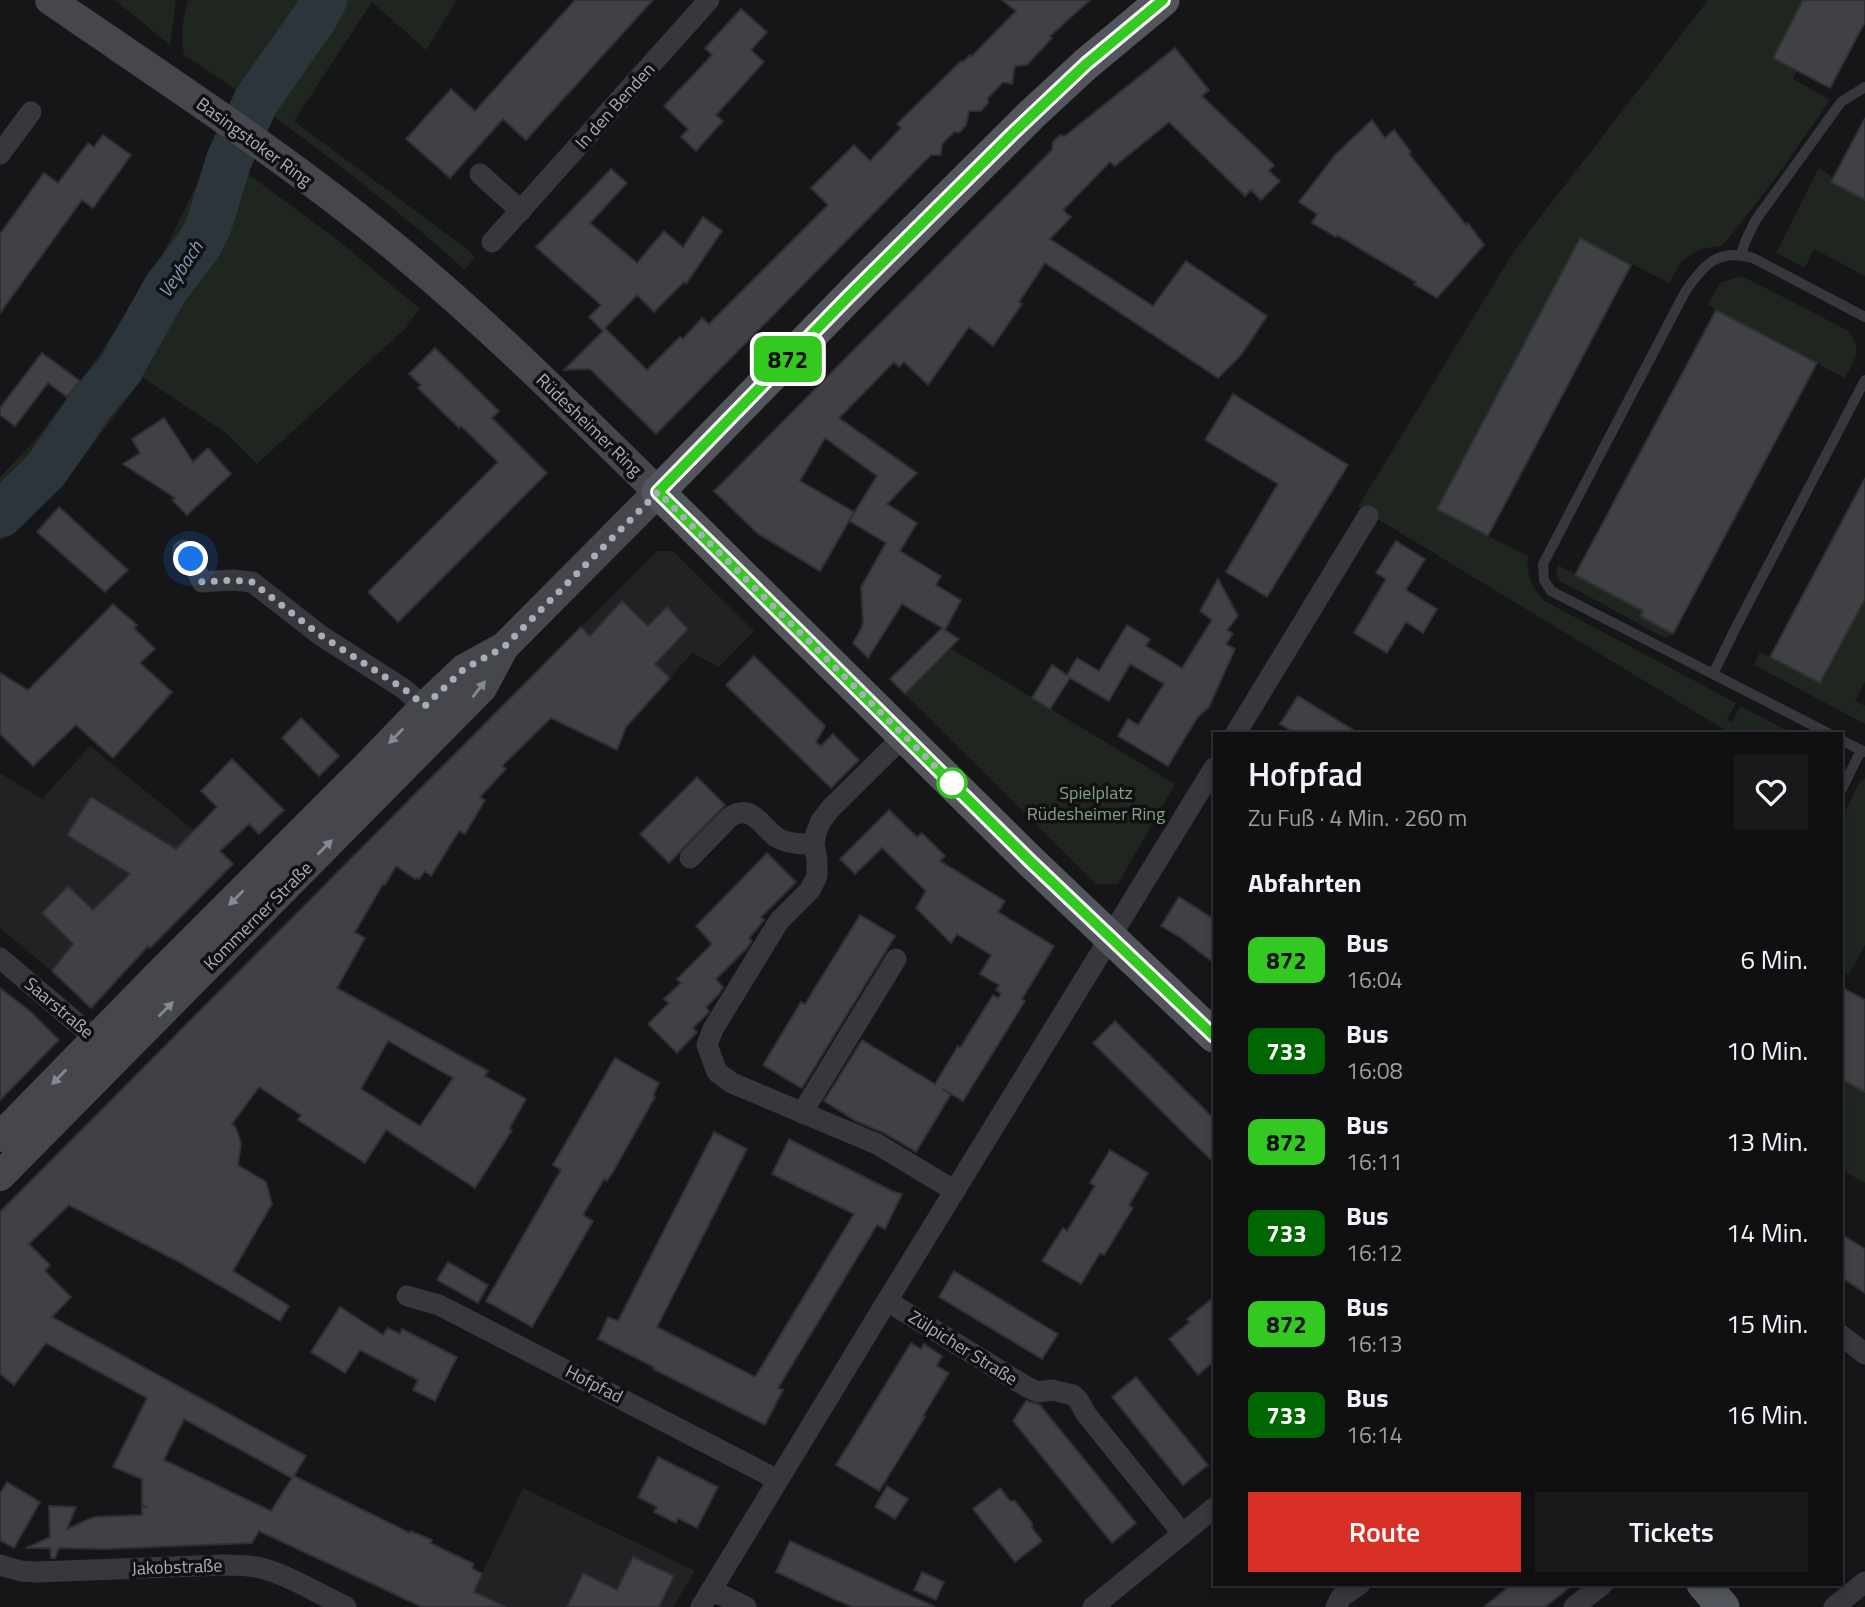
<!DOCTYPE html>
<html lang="de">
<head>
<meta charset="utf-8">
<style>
  :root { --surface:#101012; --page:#19191b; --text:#f1f3f6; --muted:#9c9d9f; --line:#303032; --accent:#d93025 }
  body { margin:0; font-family:"Titillium Web",sans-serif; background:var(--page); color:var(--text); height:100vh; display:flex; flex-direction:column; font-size:26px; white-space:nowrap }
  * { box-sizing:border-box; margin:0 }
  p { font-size:23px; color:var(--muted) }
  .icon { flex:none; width:38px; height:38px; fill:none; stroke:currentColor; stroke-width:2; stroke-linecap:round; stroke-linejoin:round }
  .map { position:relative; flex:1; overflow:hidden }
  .sheet { position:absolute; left:1213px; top:732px; width:630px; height:854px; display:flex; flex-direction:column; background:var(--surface); border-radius:0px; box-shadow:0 4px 10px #0003,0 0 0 2px var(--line) }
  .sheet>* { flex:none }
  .badge { padding:0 14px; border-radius:10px; font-size:24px; line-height:46px }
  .you { position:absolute; width:35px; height:35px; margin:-18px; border:5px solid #fff; border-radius:50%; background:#1a73e8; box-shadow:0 0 0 10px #1a73e833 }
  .map>.badge { position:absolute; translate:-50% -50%; box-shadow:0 0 0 4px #fff }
  h2 { padding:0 35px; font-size:26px; line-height:63px }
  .round { display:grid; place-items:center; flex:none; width:74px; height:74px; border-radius:0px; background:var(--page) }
  .overview { display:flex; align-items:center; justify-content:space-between; height:119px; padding:0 35px }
  h1 { font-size:33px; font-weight:600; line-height:52px }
  .action { display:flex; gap:14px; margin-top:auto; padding:14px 35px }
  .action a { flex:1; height:80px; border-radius:0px; background:var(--accent); color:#fff; font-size:28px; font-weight:600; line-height:80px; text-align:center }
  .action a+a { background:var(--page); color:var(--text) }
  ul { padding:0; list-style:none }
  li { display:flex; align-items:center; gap:21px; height:91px; padding:0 35px }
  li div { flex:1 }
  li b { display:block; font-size:26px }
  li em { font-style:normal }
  li .badge { min-width:77px; font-weight:700; text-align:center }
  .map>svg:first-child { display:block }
</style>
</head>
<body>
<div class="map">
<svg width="1865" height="1607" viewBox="0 0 1865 1607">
  <rect width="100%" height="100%" fill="#161618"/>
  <g fill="#222225">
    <polygon points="657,551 673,551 754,631 719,667 692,653 657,692 635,676 581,627"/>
    <polygon points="90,746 211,844 175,922 114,982 115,983 91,1008 67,984 0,928 0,773 42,799"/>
    <polygon points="523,1488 695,1571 673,1607 466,1607"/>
  </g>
  <g fill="#1e261f">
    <polygon points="115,0 176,0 170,45"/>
    <path d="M 188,0 L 457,0 L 426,50 L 372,2 L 294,121 L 468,250 L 475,257 L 465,270 C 377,191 282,119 184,55 C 180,37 183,17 188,0 Z"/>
    <path d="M 1708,0 L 1803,0 L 1773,58 L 1797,70 L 1793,79 L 1830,100 L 1775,179 L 1729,238 L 1721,246 L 1703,249 L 1693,253 L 1681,262 L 1669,283 L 1580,238 L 1488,536 L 1528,556 C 1526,574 1532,589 1545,601 L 1736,703 L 1727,720 L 1732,722 L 1740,706 L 1792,733 L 1730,733 L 1358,507 L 1514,251 Z"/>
    <polygon points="214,149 339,241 420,309 407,324 408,326 257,464 226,433 143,378 63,484 22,526 0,540 0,477 37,438 100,354 160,260"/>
    <polygon points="1819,167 1833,178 1831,182 1865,200 1865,276 1814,249 1805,268 1776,253"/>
    <path d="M 1737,277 L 1746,278 L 1847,330 C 1864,348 1855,360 1845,378 L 1783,346 L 1640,616 L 1673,634 L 1665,638 L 1560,581 L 1556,575 L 1558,565 L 1609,593 L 1749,327 L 1708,305 L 1720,283 Z"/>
    <polygon points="1865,599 1865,682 1855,701 1865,706 1865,724 1754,665 1760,652 1820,683"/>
    <polygon points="950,648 1175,784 1118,884 1096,884 905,694"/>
    <polygon points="1865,778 1865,945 1849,975 1841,970 1841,819 1861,780"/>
    <polygon points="1841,1079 1865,1092 1865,1183 1841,1169"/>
  </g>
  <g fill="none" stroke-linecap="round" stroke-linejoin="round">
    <polyline stroke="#2c353c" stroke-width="46" points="0,515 46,470 92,403 119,371 166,288 199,245 209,225 229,160 256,101 315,17 324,0"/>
  </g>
  <g fill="#404145" stroke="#303034" stroke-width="2" fill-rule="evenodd">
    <polygon points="575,0 653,0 526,140 503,119 450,178 406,139 451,89 475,111"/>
    <polygon points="1002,0 1090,0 1050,36 1052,38 1027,65 1015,66 1012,84 1003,82 988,98 988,103 981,111 969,111 966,125 960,132 954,132 942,144 941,155 931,155 656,434 590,369 564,370 603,331 589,317 601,305 536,247 611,169 627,183 590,223 637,263 664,231 683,247 703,217 722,231 686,284 684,282 654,312 637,295 605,328 647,370 680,337 683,339 702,318 709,324 828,205 811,188 854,145 870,161 901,128 897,124 961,61 963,62 970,55 971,57 1016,11"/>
    <polygon points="1803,0 1865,0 1865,22 1830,88 1773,58"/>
    <polygon points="741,9 767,32 751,50 764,62 716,115 723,121 696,151 681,137 688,129 664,106 712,55 705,48"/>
    <path d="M 1175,48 L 1209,90 L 1202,96 L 1274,165 L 1269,171 L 1280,181 L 1261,200 L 1251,190 L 1245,196 L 1169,122 L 1115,166 L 1110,162 L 1063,210 L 1071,217 L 1050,239 L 1153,306 L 1186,261 L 1267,316 L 1241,355 L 1218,378 L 1045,263 L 1019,302 L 1022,304 L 993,346 L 969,327 L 928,385 L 904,362 L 899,367 L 894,362 L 839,418 L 917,473 L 887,504 L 917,523 L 900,551 L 941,576 L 936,585 L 961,600 L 945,630 L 959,639 L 905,694 L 890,679 L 942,628 L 902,604 L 868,658 L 853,643 L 861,629 L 863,622 L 861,587 L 886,543 L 849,521 L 820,571 L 757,533 L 714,491 L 1052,150 L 1053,142 L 1060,135 L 1065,136 ZM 825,438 L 877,476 L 849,521 L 854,512 L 800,481 Z"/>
    <polygon points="1865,118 1865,200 1831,182"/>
    <polygon points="1372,120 1385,138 1394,130 1411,152 1409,154 1466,225 1468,223 1484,245 1437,298 1414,284 1416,282 1337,235 1336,237 1312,223 1317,214 1299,202 1335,155"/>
    <polygon points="103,135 131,155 93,208 82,200 0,313 0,234 44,173 58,183 88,143 94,147"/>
    <polygon points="1580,238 1631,265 1488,536 1437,509"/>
    <polygon points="1716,310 1817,363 1673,634 1640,616 1643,611 1575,575"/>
    <polygon points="435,348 499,411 492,418 547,473 398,622 368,592 498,462 461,426 459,428 418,388 421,385 409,374"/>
    <polygon points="42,353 80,381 67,397 48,383 15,426 0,415 0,408"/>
    <polygon points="1233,394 1348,465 1267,597 1226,572 1278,484 1205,440"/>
    <polygon points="164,418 193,462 208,448 231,474 187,515 172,500 175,498 123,464 140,453 132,439"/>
    <polygon points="1865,478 1865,599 1820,683 1770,657"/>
    <polygon points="59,507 128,570 105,592 37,532"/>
    <polygon points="1396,541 1425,559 1406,590 1437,609 1423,633 1406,622 1387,653 1354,633 1386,579 1376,573"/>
    <polygon points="1218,579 1238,616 1227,630 1233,634 1226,644 1235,649 1209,707 1197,718 1168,766 1118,736 1128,719 1138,725 1164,684 1130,664 1109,701 1070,678 1050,709 1032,698 1052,665 1067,675 1077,658 1099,671 1127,625 1150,639 1146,646 1182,668 1212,620 1200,611"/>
    <path d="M 622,601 L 648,626 L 667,607 L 688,629 L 655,664 L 670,678 L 626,727 L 617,750 L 551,718 L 502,766 L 506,769 L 480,797 L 485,800 L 465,834 L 459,831 L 431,876 L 425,871 L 419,879 L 417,878 L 415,879 L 396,866 L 385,885 L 383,884 L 355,932 L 365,938 L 337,988 L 488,1071 L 485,1076 L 526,1099 L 509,1129 L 512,1130 L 475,1188 L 386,1130 L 365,1163 L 298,1120 L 301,1115 L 259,1087 L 232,1124 L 236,1128 L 241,1143 L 238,1165 L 266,1182 L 272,1204 L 233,1271 L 289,1306 L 280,1321 L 181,1263 L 69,1205 L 29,1244 L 50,1265 L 45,1271 L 71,1297 L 52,1317 L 306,1456 L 294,1476 L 410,1533 L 411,1531 L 432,1540 L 430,1543 L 474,1564 L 472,1568 L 482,1574 L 474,1592 L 506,1607 L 422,1607 L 259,1531 L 252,1543 L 106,1549 L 59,1548 L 55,1558 L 51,1558 L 50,1548 L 26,1548 L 50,1537 L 49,1506 L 76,1507 L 67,1529 L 94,1517 L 142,1515 L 142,1507 L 148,1507 L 142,1505 L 142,1479 L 113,1467 L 147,1398 L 46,1343 L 14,1385 L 0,1374 L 0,1212 L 581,627 L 590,636 ZM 388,1041 L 453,1078 L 420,1126 L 361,1089 ZM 184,1419 L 292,1478 L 271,1511 L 164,1460 Z"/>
    <polygon points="113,604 137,625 134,628 155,649 140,663 172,692 113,758 76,725 33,766 0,734 0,673 28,690"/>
    <polygon points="754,656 825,726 816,742 821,746 833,734 859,760 831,788 726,685"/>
    <polygon points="1298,696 1358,733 1295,733 1280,724"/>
    <polygon points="301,718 339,756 319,776 282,738"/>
    <polygon points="232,759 284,810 259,834 249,824 220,851 233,864 150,948 148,946 91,1008 52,971 73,944 42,913 68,886 93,910 130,874 67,835 91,797 176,849 217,807 201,791"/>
    <polygon points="697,777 725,805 669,863 640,834"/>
    <polygon points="889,810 917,837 922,833 945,856 940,861 1005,901 998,912 1054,946 1022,999 1025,1001 963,1101 942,1089 951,1094 916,1152 884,1133 856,1121 824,1101 862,1040 935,1084 958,1046 960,1048 993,995 998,998 1001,994 996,990 999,985 980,974 991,955 957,934 951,943 916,908 926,891 882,848 855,874 840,859"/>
    <polygon points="767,853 796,882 761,917 764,920 749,938 752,941 747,948 716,979 723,987 719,994 706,1007 709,1011 707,1014 693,1028 697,1032 677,1053 648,1024 669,1003 664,999 681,983 677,979 712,944 696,926"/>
    <polygon points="1179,897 1214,919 1214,963 1181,938 1161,926"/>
    <polygon points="860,915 895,936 802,1088 798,1086 763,1065 801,1002 805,1004"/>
    <polygon points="1841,987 1865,1000 1865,1092 1841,1079"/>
    <polygon points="0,988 31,1012 59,1040 0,1100"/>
    <polygon points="1115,1021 1214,1119 1214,1163 1093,1043"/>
    <polygon points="615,1058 659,1083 653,1096 655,1097 614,1170 607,1181 604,1179 583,1215 593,1221 532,1327 486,1301 561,1170 553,1165"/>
    <polygon points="714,1132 747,1149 657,1327 755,1377 854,1214 772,1174 789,1139 892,1191 902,1194 885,1229 877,1225 778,1388 783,1390 765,1425 653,1369 654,1367 598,1339 608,1317 618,1321"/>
    <polygon points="1110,1150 1148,1173 1129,1205 1133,1208 1104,1255 1100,1253 1081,1284 1042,1261 1063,1228 1067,1231 1095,1186 1090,1183"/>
    <polygon points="1841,1234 1865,1249 1865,1293 1841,1277"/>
    <polygon points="448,1262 488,1285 478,1303 437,1280"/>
    <polygon points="954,1271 1058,1334 1042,1359 939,1297"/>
    <polygon points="1214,1297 1214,1361 1198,1375 1169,1339 1190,1322 1187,1319"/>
    <polygon points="340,1307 383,1335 388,1328 400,1334 402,1329 457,1357 435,1401 413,1390 418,1380 360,1350 345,1373 311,1352"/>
    <polygon points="911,1343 921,1349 924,1344 942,1356 937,1366 949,1373 923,1416 925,1417 879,1491 836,1465"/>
    <polygon points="1136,1377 1208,1465 1183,1485 1112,1397"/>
    <polygon points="1026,1401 1040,1405 1136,1523 1112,1543 1013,1421"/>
    <polygon points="658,1457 718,1487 697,1528 678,1518 676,1523 654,1512 657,1507 638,1497"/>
    <polygon points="7,1482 40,1502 14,1548 0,1540 0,1494"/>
    <polygon points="887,1486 908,1499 895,1519 875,1507"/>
    <polygon points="1000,1488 1010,1501 1015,1501 1032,1523 1032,1528 1042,1541 1015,1562 973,1509"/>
    <polygon points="790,1541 845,1566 935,1607 852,1607 834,1599 776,1572"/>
    <polygon points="633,1557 674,1576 659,1607 567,1607 583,1573 617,1590"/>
    <polygon points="922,1572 944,1582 936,1600 914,1590"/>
    <polygon points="1512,1584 1574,1584 1545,1607 1484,1607"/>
  </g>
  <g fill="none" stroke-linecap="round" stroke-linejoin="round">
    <g stroke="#37383d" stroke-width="10">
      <polyline points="1741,254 1745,242 1755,221 1841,102 1865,87"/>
      <polyline points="1713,674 1736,627 1865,380"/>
      <path d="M 1828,733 L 1551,591 L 1544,580 L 1543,564 L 1685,292 C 1704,264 1718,248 1753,258 L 1865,317"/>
      <polyline points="1841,740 1865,752"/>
      <polyline points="1841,791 1861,750"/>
    </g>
    <g stroke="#37383d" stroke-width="21">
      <polyline points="0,154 31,112"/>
      <polyline points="480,174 521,211"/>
      <polyline points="492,242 709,0"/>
      <polyline points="183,550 191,559 202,582 233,580 252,582 320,635 404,689 434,715"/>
      <polyline points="1236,733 1368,516"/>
      <polyline points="904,736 830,809 821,821 816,833 814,844 817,860 817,876 810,890 779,921 713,1029 707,1045 717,1072 732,1083 877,1144 955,1191"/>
      <path d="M 690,858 L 730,817 C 752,803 761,826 776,837 C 787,844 801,844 814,844"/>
      <polyline points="0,958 105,1047"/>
      <polyline points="802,1113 896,959"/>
      <polyline points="407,1296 439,1305 778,1480"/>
      <polyline points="887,1301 1027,1387 1038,1392 1052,1390 1073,1395 1079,1401 1086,1414 1183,1534"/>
      <polyline points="1841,1335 1865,1354"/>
      <path d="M 0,1565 L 21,1571 L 37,1572 L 223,1565 C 236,1565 249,1565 261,1568 C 291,1576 319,1594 346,1607"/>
      <polyline points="711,1590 746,1607"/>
      <polyline points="701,1607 887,1301 1214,768"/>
      <polyline points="1093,1607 1214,1508"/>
      <polyline points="1336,1607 1341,1597 1360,1584"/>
      <polyline points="1574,1607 1603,1584"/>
      <polyline points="1834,1607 1865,1582"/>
    </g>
    <g stroke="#45474d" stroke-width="30">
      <polyline points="0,1137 157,976 365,768 425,706 464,669 504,647"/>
      <path d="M 0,1176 L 482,688 L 504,647 L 658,492 C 575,411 492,328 403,254 C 292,161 169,82 50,0"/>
    </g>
    <g stroke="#53555c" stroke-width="33">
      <polyline points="1163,0 1086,64 1030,116 866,279 658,492 1028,859 1214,1036"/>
      <polyline points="1703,1584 1723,1607"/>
    </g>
  </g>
  <defs><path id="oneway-solid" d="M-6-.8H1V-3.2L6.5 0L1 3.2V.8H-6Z" transform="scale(1.75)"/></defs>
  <g fill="#858993">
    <use href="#oneway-solid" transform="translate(479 689) rotate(-52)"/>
    <use href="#oneway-solid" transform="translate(396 736) rotate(134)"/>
    <use href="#oneway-solid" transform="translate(325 847) rotate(-45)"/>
    <use href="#oneway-solid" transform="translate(236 898) rotate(135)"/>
    <use href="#oneway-solid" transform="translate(166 1009) rotate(-45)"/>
    <use href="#oneway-solid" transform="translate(59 1077) rotate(134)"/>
  </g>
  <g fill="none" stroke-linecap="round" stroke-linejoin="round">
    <g stroke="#fff" stroke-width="16">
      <polyline id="line" points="1163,0 1086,64 1012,134 848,297 658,492 1028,859 1214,1036"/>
    </g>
    <use href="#line" stroke="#33c920" stroke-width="10"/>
    <polyline stroke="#a8adb8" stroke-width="7" stroke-dasharray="0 12.6" points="191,559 202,582 233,580 252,582 320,635 404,689 425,706 464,669 504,647 658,492 952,783"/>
  </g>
  <circle fill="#fff" stroke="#33c920" stroke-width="3.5" cx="952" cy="783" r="14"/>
  <g text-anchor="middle" stroke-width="7" stroke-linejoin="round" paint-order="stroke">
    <g font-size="18" fill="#a8adb8" stroke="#111113">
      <text transform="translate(615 106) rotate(-48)" y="6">In den Benden</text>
      <text transform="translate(254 142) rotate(36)" y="6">Basingstoker Ring</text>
      <text transform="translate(589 425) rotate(44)" y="6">Rüdesheimer Ring</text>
      <text transform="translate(258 916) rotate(-45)" y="6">Kommerner Straße</text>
      <text transform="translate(59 1008) rotate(40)" y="6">Saarstraße</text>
      <text transform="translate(963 1348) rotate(32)" y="6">Zülpicher Straße</text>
      <text transform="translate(594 1384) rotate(27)" y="6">Hofpfad</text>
      <text transform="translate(177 1567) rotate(-2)" y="6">Jakobstraße</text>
    </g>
    <g font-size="18" fill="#7fa381" stroke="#111113">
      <text x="1096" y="799">Spielplatz<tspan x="1096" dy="21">Rüdesheimer Ring</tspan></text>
    </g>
    <g font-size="19" font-style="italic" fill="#7f9bb3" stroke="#111113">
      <text transform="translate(180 269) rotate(-56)" y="7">Veybach</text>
    </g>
  </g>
</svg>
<div class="you" style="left:191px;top:559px"></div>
<b class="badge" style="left:788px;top:359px;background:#33c920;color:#111">872</b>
<section class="sheet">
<div class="overview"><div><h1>Hofpfad</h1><p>Zu Fuß · 4 Min. · 260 m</p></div><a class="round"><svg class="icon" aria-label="heart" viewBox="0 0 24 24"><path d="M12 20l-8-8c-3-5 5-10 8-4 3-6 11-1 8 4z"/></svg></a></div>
<h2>Abfahrten</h2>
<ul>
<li><span class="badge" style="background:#33c920;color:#111">872</span><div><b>Bus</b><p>16:04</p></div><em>6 Min.</em></li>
<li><span class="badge" style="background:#006601;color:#fff">733</span><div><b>Bus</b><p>16:08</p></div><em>10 Min.</em></li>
<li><span class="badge" style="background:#33c920;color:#111">872</span><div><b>Bus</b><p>16:11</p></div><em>13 Min.</em></li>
<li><span class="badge" style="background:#006601;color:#fff">733</span><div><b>Bus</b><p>16:12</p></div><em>14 Min.</em></li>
<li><span class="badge" style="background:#33c920;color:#111">872</span><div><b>Bus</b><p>16:13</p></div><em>15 Min.</em></li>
<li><span class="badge" style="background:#006601;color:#fff">733</span><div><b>Bus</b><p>16:14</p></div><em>16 Min.</em></li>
</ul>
<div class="action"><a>Route</a><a>Tickets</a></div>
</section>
</div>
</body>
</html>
